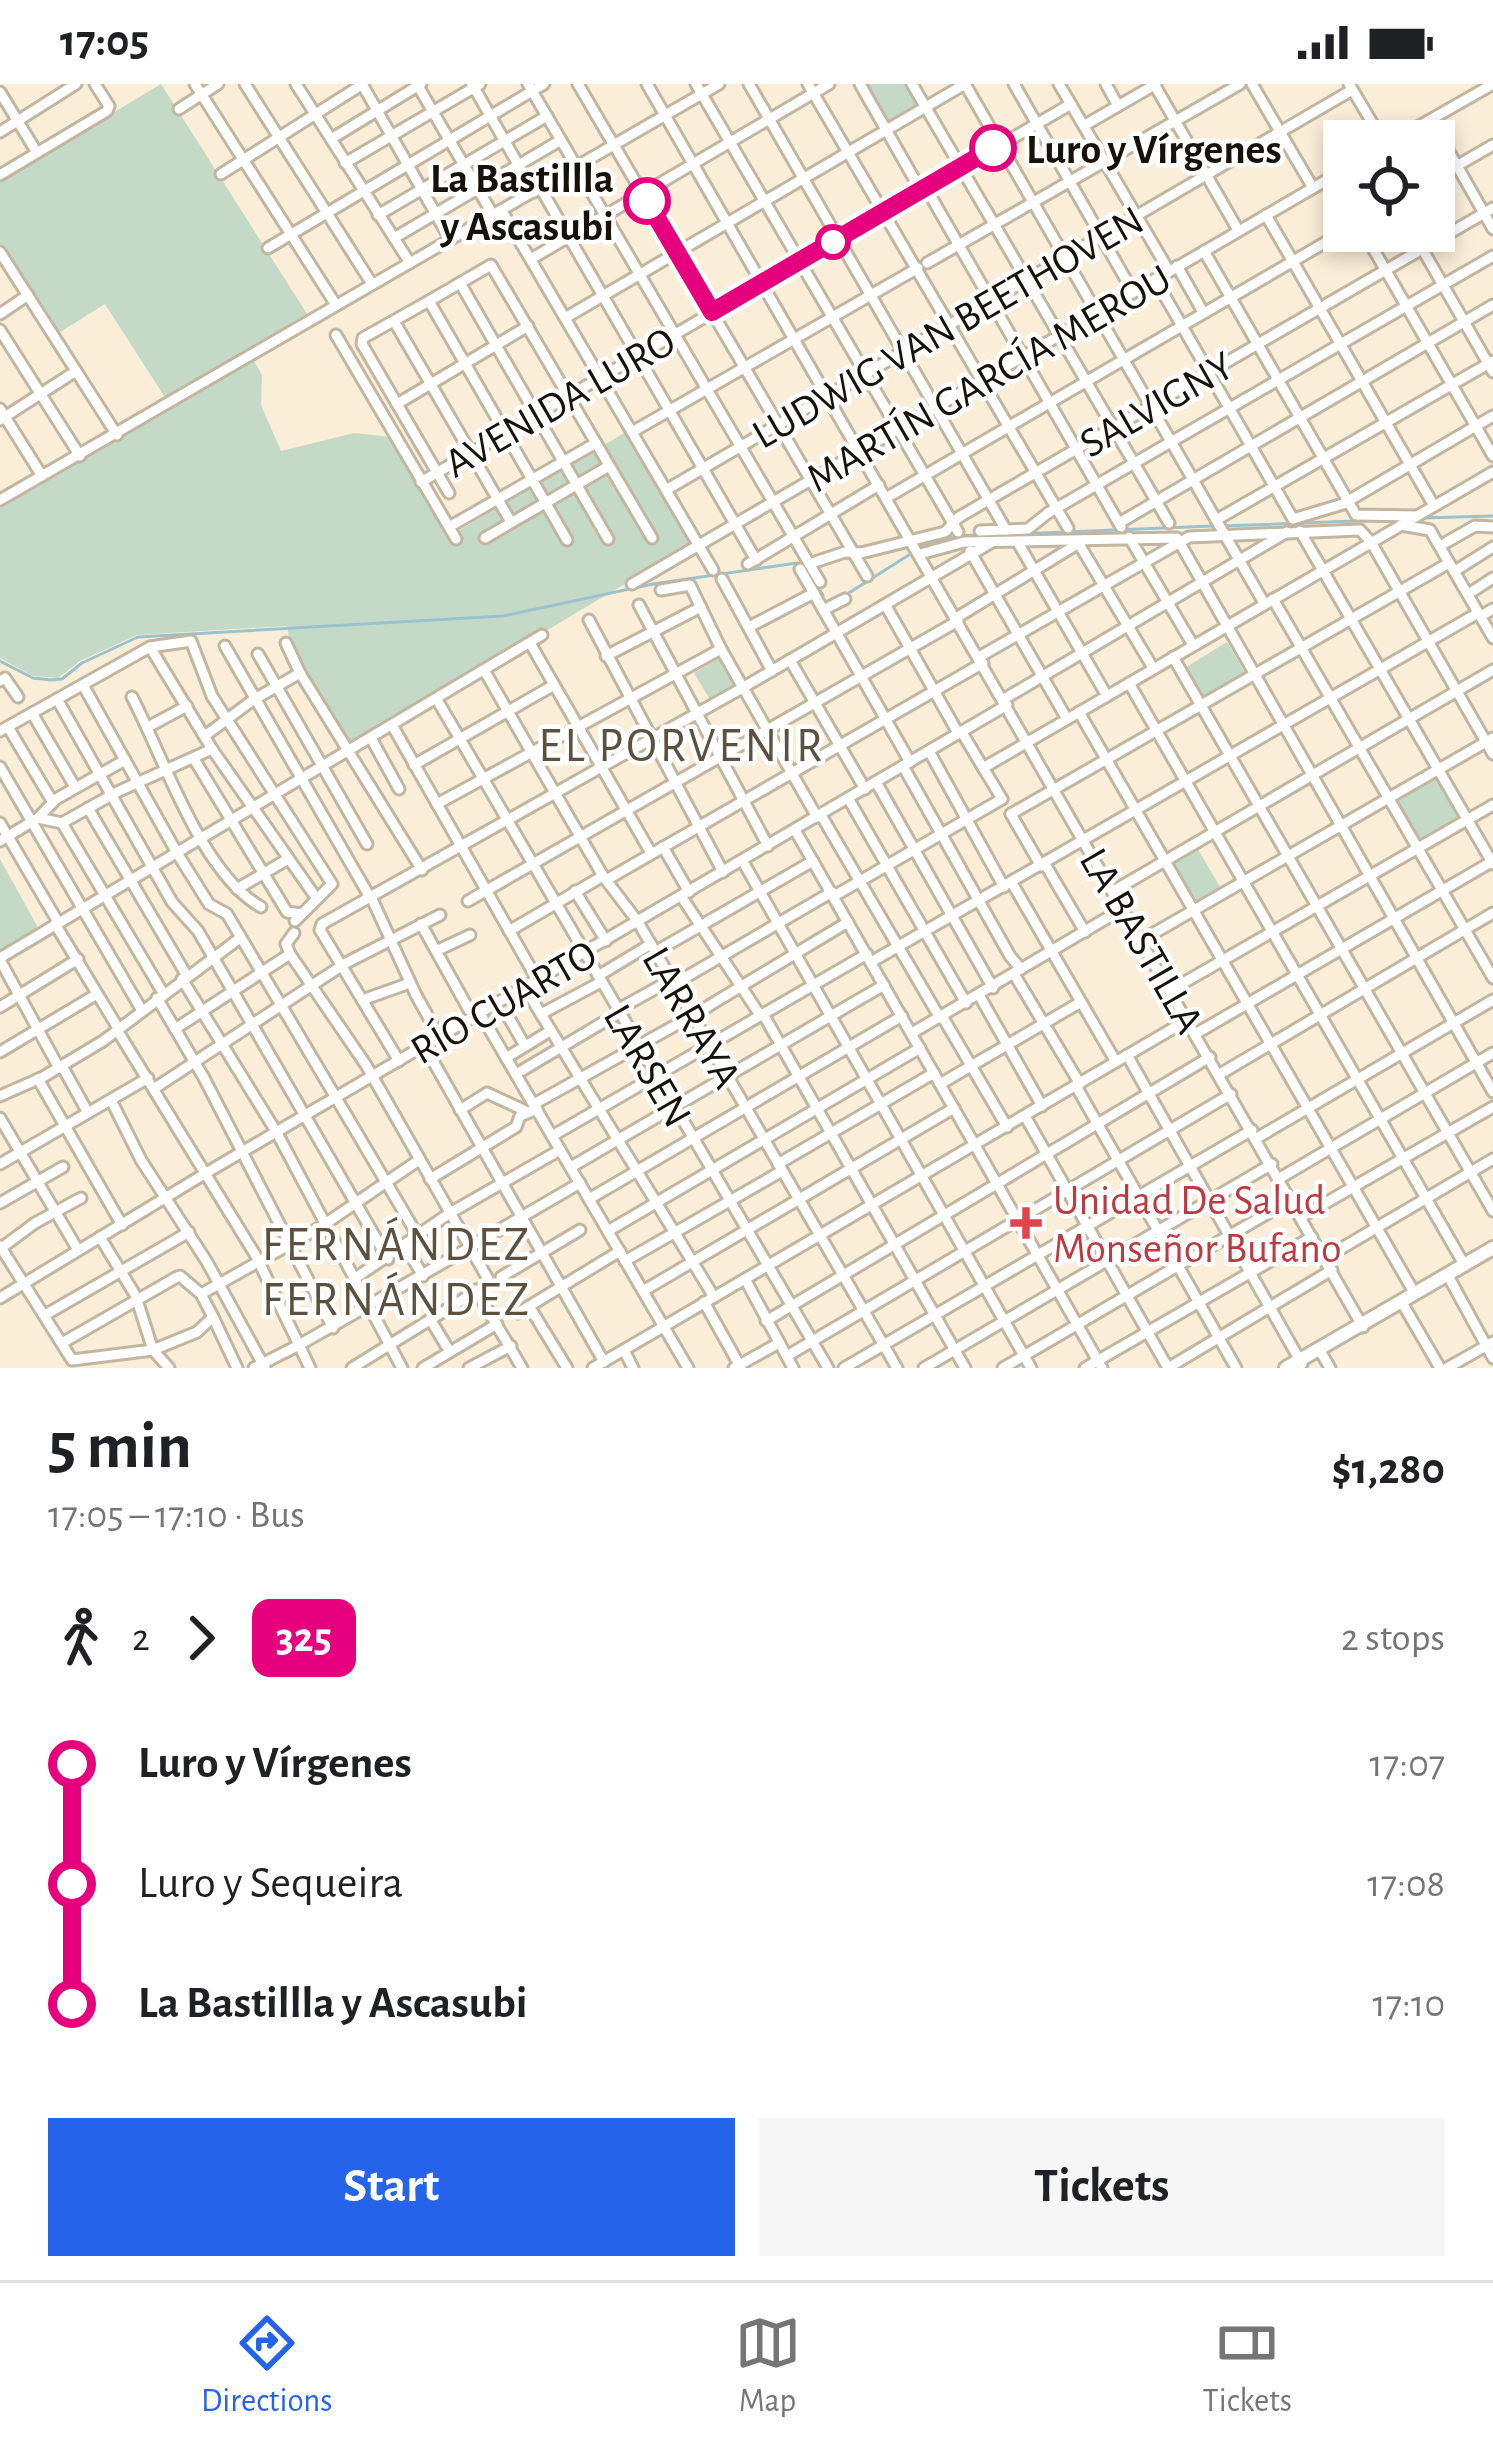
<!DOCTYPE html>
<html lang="en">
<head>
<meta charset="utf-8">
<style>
  :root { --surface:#fff; --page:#f6f6f6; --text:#202124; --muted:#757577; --line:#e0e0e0; --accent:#2563eb }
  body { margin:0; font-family:"Alegreya Sans",sans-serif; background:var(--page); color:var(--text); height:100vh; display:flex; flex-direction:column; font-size:45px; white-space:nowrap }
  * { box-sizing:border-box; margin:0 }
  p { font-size:39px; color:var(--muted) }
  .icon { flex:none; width:66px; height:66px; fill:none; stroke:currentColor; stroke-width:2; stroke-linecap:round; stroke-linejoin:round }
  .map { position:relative; height:1284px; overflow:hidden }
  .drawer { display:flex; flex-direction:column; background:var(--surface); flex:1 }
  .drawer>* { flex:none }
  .badge { padding:0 24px; border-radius:18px; font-size:42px; line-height:78px }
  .tools { position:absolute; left:1323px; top:36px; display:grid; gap:24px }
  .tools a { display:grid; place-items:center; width:132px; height:132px; border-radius:0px; background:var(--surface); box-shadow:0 6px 18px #0003; font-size:60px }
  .map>.badge { position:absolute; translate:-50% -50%; box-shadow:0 0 0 6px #fff }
  .legs { display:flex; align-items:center; gap:18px; height:132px; padding:0 48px; font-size:39px }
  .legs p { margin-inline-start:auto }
  .headline { display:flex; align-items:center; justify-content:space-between; height:204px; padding:0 48px }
  h1 { font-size:66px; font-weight:600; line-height:90px }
  .button { display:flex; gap:24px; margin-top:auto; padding:24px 48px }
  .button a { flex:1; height:138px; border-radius:0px; background:var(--accent); color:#fff; font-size:48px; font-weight:600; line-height:138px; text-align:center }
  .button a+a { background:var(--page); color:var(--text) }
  ul { padding:0 48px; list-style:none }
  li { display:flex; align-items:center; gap:42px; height:120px; font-size:45px }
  li i { display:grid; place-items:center; width:18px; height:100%; margin:0 15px; background:currentColor }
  li i::after { content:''; width:30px; height:30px; margin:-15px; border:9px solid; border-radius:50%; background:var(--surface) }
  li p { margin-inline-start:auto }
  li:first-child i { background:linear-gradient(#0000 50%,currentColor 0) }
  li:last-child i { background:linear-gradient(currentColor 50%,#0000 0) }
  .status { display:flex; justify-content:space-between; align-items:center; height:84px; padding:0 60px; background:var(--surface); direction:ltr }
  .status svg { height:33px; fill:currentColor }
  .menu { display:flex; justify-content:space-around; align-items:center; height:168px; border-top:3px solid var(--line); background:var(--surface); font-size:33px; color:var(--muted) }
  .menu a { display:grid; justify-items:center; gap:6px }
  .menu .active { color:var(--accent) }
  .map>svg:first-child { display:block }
</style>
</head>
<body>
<div class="status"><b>17:05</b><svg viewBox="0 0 49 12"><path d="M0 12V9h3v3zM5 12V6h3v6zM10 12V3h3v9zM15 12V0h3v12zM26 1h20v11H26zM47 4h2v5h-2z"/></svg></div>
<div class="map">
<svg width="1493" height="1284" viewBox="0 0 1493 1284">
  <rect width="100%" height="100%" fill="#faeed8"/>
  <g fill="#c5dac6">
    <polygon points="161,0 309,233 166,315 105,220 57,250 0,160 0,97"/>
    <polygon points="862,0 908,0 921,23 887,43"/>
    <polygon points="254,277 262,291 261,321 281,367 354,349 391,353 450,452 626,348 692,460 349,664 291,565 287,542 137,551 80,577 58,594 33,592 0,574 0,424"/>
    <polygon points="1227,558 1246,591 1201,618 1183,585"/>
    <polygon points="723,572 739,602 711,617 694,589"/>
    <polygon points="1436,692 1461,734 1420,758 1395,716"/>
    <polygon points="1196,762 1220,803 1192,820 1168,778"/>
    <polygon points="0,775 41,849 0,874"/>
  </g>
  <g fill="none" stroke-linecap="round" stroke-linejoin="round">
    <g stroke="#9bc2ce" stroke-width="3">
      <polyline points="1421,434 1493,432"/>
      <polyline points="1223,442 1381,436"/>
      <polyline points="1013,450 1213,442"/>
      <polyline points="919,463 952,452 980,451"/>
      <polyline points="816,500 823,511"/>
      <polyline points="844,512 912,469"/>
      <polyline points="0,577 33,594 51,596 62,595 82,579 138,553 503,532 653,500 797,479 808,487"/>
    </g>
    <g stroke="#c1b6a1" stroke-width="15">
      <g id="minor">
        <polyline points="195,0 336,221"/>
        <polyline points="245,0 372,200"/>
        <polyline points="296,0 410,179"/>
        <polyline points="362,0 450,155"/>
        <polyline points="472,0 534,108"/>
        <polyline points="528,0 820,498"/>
        <polyline points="578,0 867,492"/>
        <polyline points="647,0 1363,1243"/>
        <polyline points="696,0 958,448"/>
        <polyline points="749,0 1006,446"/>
        <polyline points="808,0 1068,444"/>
        <polyline points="860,0 921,107"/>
        <polyline points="912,0 1169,439"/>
        <polyline points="965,0 1264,519"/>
        <polyline points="1014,0 1133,208"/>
        <polyline points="1059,0 1169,187"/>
        <polyline points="1106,0 1118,22"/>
        <polyline points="1154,0 1238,146"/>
        <polyline points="1252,0 1313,104"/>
        <polyline points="1349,0 1383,57"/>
        <polyline points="418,2 493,131"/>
        <polyline points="0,8 36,67"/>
        <polyline points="179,25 218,0"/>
        <polyline points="1431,36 1493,145"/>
        <polyline points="1085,41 1156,0"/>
        <polyline points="0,48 76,0"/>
        <polyline points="331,55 421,0"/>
        <polyline points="1393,57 1493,0"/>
        <polyline points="345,79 480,0"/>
        <polyline points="221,90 363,0"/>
        <polyline points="0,91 107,27 109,22 95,0"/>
        <polyline points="1332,93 1344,114"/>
        <polyline points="1434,95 1493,61"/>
        <polyline points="926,104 1121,443"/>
        <polyline points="541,105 756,476"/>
        <polyline points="502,127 713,486"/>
        <polyline points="378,131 547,32"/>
        <polyline points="1266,131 1434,422"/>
        <polyline points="1363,147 1493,372"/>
        <polyline points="1412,147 1493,288"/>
        <polyline points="394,154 561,56"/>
        <polyline points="268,164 544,0"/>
        <polyline points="1204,167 1356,431 1416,432"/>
        <polyline points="0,168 117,351"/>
        <polyline points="531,175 829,0"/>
        <polyline points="927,179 1240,0"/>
        <polyline points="1177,182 1203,228"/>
        <polyline points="1155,195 1293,435 1343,420 1493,332"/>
        <polyline points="460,199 608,455"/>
        <polyline points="429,217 363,254 362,260 449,409"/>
        <polyline points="0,230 28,211"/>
        <polyline points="565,234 965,0"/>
        <polyline points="394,237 511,438"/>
        <polyline points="0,246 80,372"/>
        <polyline points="336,251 456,455"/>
        <polyline points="397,320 528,242"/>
        <polyline points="0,325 42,392"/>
        <polyline points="0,336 76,287"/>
        <polyline points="632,348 918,184"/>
        <polyline points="421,398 1071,20"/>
        <polyline points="666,406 1352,6"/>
        <polyline points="886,414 1345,147"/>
        <polyline points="0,416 719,0"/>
        <polyline points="1216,436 1493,277"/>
        <polyline points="1119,439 1493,221"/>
        <polyline points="1401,441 1430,446 1493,554"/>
        <polyline points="449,443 596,359"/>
        <polyline points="980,447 1028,445 1048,429 1493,172"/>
        <polyline points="1300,447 1493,780"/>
        <polyline points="1129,453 1193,561"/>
        <polyline points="485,454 609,382"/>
        <polyline points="567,456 429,217 491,181 652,454"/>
        <polyline points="1017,457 1107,612"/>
        <polyline points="1445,459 1475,442 1493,443"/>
        <polyline points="1079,460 1153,584"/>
        <polyline points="970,467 1067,635"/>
        <polyline points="920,470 964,458 1177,454 1493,1008"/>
        <polyline points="748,480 879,401"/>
        <polyline points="809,480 845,468 861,469 945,448 959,433 1493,124"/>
        <polyline points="800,485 910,678"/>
        <polyline points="1458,485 1493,463"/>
        <polyline points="722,495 772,587"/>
        <polyline points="632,500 1344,86"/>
        <polyline points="661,506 690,501 721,565 817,733"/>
        <polyline points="1473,507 1493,494"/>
        <polyline points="1273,515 1493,894"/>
        <polyline points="639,521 768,762"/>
        <polyline points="886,522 958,649"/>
        <polyline points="823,526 845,515"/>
        <polyline points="1486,529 1493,525"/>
        <polyline points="956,534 1084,456"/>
        <polyline points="589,536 723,788"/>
        <polyline points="749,543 814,509"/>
        <polyline points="286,559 300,589 422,786"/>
        <polyline points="530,559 651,769"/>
        <polyline points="225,562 371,815"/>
        <polyline points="258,570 367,760"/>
        <polyline points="606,572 701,523"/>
        <polyline points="979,573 1189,453 1360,446 1371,458 1493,670"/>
        <polyline points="1173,573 1493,1127"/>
        <polyline points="790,576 865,705"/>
        <polyline points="484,586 603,792 638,838 897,1284"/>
        <polyline points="0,597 5,594 18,613"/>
        <polyline points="1129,599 1465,1182"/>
        <polyline points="83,601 177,769 209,820 227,830 418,1152"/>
        <path d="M 132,613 C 164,674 201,789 261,823"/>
        <polyline points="436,614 828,1284"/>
        <polyline points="57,615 172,818 198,847 388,1175"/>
        <polyline points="1004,615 1287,448"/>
        <polyline points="1079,628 1415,1210"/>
        <polyline points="32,629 75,703"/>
        <polyline points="392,641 538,897"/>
        <polyline points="8,643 52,717"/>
        <polyline points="148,643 187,622"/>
        <polyline points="0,647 150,563 191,557 212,612 332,800 295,837"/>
        <polyline points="961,647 1002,715"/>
        <polyline points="206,651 253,616 300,589"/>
        <polyline points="371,654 399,705"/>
        <polyline points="212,665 317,815"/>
        <polyline points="929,667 1004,803"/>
        <polyline points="194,675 287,828 302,830"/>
        <polyline points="414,681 554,601"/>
        <polyline points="903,682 1010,872 1021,885"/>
        <polyline points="0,683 141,925"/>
        <polyline points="983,684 1493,388"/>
        <polyline points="876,698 993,904"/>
        <polyline points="848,714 966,919"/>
        <polyline points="437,720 721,565"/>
        <polyline points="88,724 187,892"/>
        <polyline points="1011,730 1449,479"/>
        <polyline points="1011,730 1041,782"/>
        <polyline points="821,731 940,934"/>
        <polyline points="38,734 62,739 117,708 212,665 150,563"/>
        <polyline points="0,739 58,838"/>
        <polyline points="62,739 163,909"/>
        <polyline points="795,746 1102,1284"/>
        <polyline points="0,757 38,734 56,715 125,676"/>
        <polyline points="663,763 689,808"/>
        <polyline points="742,776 1031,1284"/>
        <polyline points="1045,780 1085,848"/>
        <polyline points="608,795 983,579"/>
        <polyline points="1012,799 1116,978"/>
        <polyline points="237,805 288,775"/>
        <polyline points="1115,806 1493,586"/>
        <polyline points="575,807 606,857"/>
        <polyline points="681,812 760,931"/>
        <polyline points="834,812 1002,715"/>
        <polyline points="372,815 416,911 440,954"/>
        <polyline points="468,817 958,537"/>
        <polyline points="55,840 118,944"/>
        <polyline points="421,840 469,926"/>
        <polyline points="509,847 603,792"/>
        <polyline points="294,849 286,860 290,870 366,981 488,1195 488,1200 352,1284"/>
        <polyline points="1142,856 1493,654"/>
        <polyline points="438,866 470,851"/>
        <polyline points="655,868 813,777"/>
        <polyline points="0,874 542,551"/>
        <polyline points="0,876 59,984"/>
        <polyline points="871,878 1478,529"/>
        <polyline points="1014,890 1080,1000"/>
        <polyline points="598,892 651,860"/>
        <polyline points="182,895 277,1049 402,1284"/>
        <polyline points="674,900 832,808"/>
        <polyline points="525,904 714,1213"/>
        <polyline points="1171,906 1493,721"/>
        <polyline points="979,911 1042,1022"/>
        <polyline points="157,914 204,994 333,1244"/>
        <polyline points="362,916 410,899"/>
        <polyline points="0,923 78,875"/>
        <polyline points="617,926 671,896"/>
        <polyline points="541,930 601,898"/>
        <polyline points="763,930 965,1284"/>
        <polyline points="481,931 688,1284"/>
        <polyline points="942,932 1007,1043"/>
        <polyline points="509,934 525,962"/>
        <polyline points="175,945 290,870"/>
        <polyline points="117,946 256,1172 299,1261 469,1164"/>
        <polyline points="912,949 1124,824"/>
        <polyline points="1197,949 1493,777"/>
        <polyline points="0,968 97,910"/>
        <polyline points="1127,971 1302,1280"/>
        <polyline points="506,974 550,947"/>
        <polyline points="399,977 320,846 322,840 744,603 992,458"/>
        <polyline points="433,977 604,1278"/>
        <polyline points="62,982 87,1027"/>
        <polyline points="516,990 619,929"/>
        <polyline points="1220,990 1493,829"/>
        <polyline points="38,995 122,1141"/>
        <polyline points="940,1000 1081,918"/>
        <polyline points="1076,1002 1236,1284"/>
        <polyline points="155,1004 346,879 440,831"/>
        <polyline points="0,1012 43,993 103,957 240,854"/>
        <polyline points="111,1016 141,1076 207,1178 265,1284"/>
        <polyline points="534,1020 692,932 848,838"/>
        <polyline points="460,1026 487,1009 528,1028"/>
        <polyline points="1025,1032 1168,1284 1332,1186"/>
        <polyline points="0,1034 78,1166"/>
        <polyline points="552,1052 867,870"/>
        <polyline points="1257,1054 1493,916"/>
        <polyline points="0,1080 148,994"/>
        <polyline points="778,1080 934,989"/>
        <polyline points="571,1083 884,901"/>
        <polyline points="1280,1094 1493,969"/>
        <polyline points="430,1095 516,1043 520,1032 537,1025"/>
        <polyline points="589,1115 902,932"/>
        <polyline points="0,1119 63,1083"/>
        <polyline points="1301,1133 1493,1023"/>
        <polyline points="608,1147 920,964"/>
        <polyline points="475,1160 580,1099"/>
        <polyline points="0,1162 72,1276 153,1266 169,1284"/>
        <polyline points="406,1163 423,1192"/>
        <polyline points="0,1165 35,1139 81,1114"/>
        <polyline points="1325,1174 1493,1075"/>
        <polyline points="625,1177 782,1087"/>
        <polyline points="1447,1190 1493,1274"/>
        <polyline points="501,1193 580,1146"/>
        <polyline points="354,1195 450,1129 560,1066"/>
        <polyline points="745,1195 793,1284"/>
        <polyline points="476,1206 522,1284"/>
        <polyline points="643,1207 954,1024"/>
        <polyline points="201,1210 319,1144 419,1076"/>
        <polyline points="0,1214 206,1089 1007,621"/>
        <polyline points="1401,1217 1440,1284"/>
        <polyline points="704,1218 741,1284"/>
        <polyline points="529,1222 567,1284"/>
        <polyline points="518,1229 620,1167"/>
        <polyline points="45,1231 189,1148"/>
        <polyline points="213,1233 237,1284"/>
        <polyline points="430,1235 450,1268"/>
        <polyline points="766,1237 1210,973"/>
        <polyline points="62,1259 177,1193 180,1192 201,1210 213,1233 197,1248 153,1266 137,1216 137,1214 100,1153"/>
        <polyline points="1319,1265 1330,1284"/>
        <polyline points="624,1266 633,1284"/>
        <polyline points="787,1272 1231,1010"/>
        <polyline points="254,1284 299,1261 310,1284"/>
        <polyline points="423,1284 497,1240"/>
        <polyline points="469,1284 511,1262"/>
        <polyline points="593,1284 1189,935"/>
        <polyline points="734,1284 779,1259"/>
        <polyline points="844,1284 1252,1046"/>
        <polyline points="924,1284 1272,1080"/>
        <polyline points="1003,1284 1292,1115"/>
        <polyline points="1085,1284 1312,1153"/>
        <polyline points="1447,1284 1493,1258"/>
      </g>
    </g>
    <g stroke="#c1b6a1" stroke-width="18">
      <polyline id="major" points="1286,1284 1493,1164"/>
    </g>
    <use href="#minor" stroke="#fff" stroke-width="9"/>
    <use href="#major" stroke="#fff" stroke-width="12"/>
  </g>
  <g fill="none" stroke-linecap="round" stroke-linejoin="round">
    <g stroke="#fff" stroke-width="27">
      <polyline id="line-1" points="647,117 712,228 993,64"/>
    </g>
    <use href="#line-1" stroke="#e6007e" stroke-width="18"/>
  </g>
  <g fill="#fff" stroke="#e6007e" stroke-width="6">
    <circle cx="993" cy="64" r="21"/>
    <circle cx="647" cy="117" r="21"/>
    <circle cx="833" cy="158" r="15"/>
  </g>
  <path fill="#e0444e" stroke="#fff" stroke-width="4.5" d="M1020 1121h12v12h12v12h-12v12h-12v-12h-12v-12h12z"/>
  <g text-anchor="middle" stroke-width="9" stroke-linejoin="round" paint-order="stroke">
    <g font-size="42" font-weight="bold" fill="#16120a" stroke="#fff" text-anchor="start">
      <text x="1026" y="79">Luro y Vírgenes</text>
      <text x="614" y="108" text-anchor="end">La Bastillla<tspan x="614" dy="48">y Ascasubi</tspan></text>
    </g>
    <g font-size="42" fill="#16120a" stroke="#fff">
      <text transform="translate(947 242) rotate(-30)" y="15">LUDWIG VAN BEETHOVEN</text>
      <text transform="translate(988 293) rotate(-30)" y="15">MARTÍN GARCÍA MEROU</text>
      <text transform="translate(559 317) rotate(-30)" y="15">AVENIDA LURO</text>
      <text transform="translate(1156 319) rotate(-30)" y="15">SALVIGNY</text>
      <text transform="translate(1143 856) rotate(60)" y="15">LA BASTILLA</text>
      <text transform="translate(503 917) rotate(-30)" y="15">RÍO CUARTO</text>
      <text transform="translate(693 933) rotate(60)" y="15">LARRAYA</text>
      <text transform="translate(649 981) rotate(60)" y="15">LARSEN</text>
    </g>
    <g font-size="42" fill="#be3a42" stroke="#fff" text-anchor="start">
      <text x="1053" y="1130">Unidad De Salud<tspan x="1053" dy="48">Monseñor Bufano</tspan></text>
    </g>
    <g font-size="48" letter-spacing="3" fill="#5b513e" stroke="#fff">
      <text x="682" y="677">EL PORVENIR</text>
      <text x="397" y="1176">FERNÁNDEZ<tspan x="397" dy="55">FERNÁNDEZ</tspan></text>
    </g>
  </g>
</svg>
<div class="tools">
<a><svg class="icon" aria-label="locate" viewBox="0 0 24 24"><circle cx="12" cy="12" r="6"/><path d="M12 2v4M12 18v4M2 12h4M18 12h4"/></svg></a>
</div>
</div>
<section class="drawer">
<div class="headline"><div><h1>5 min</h1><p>17:05 – 17:10 · Bus</p></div><b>$1,280</b></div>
<div class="legs"><svg class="icon" aria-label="walk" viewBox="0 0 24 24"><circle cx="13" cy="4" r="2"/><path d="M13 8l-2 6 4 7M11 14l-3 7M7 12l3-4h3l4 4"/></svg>2<svg class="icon" aria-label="forward" viewBox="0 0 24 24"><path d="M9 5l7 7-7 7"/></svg><b class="badge" style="background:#e6007e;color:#fff">325</b><p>2 stops</p></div>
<ul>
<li><i style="color:#e6007e"></i><b>Luro y Vírgenes</b><p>17:07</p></li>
<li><i style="color:#e6007e"></i><span>Luro y Sequeira</span><p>17:08</p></li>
<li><i style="color:#e6007e"></i><b>La Bastillla y Ascasubi</b><p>17:10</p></li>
</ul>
<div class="button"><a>Start</a><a>Tickets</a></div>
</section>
<nav class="menu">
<a class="active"><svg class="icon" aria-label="directions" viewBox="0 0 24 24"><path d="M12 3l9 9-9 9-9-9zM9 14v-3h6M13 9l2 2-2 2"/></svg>Directions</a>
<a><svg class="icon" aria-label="map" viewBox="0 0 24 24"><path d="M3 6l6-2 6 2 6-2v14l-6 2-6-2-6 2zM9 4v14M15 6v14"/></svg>Map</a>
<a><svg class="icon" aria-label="tickets" viewBox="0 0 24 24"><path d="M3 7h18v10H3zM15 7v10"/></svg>Tickets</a>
</nav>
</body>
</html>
